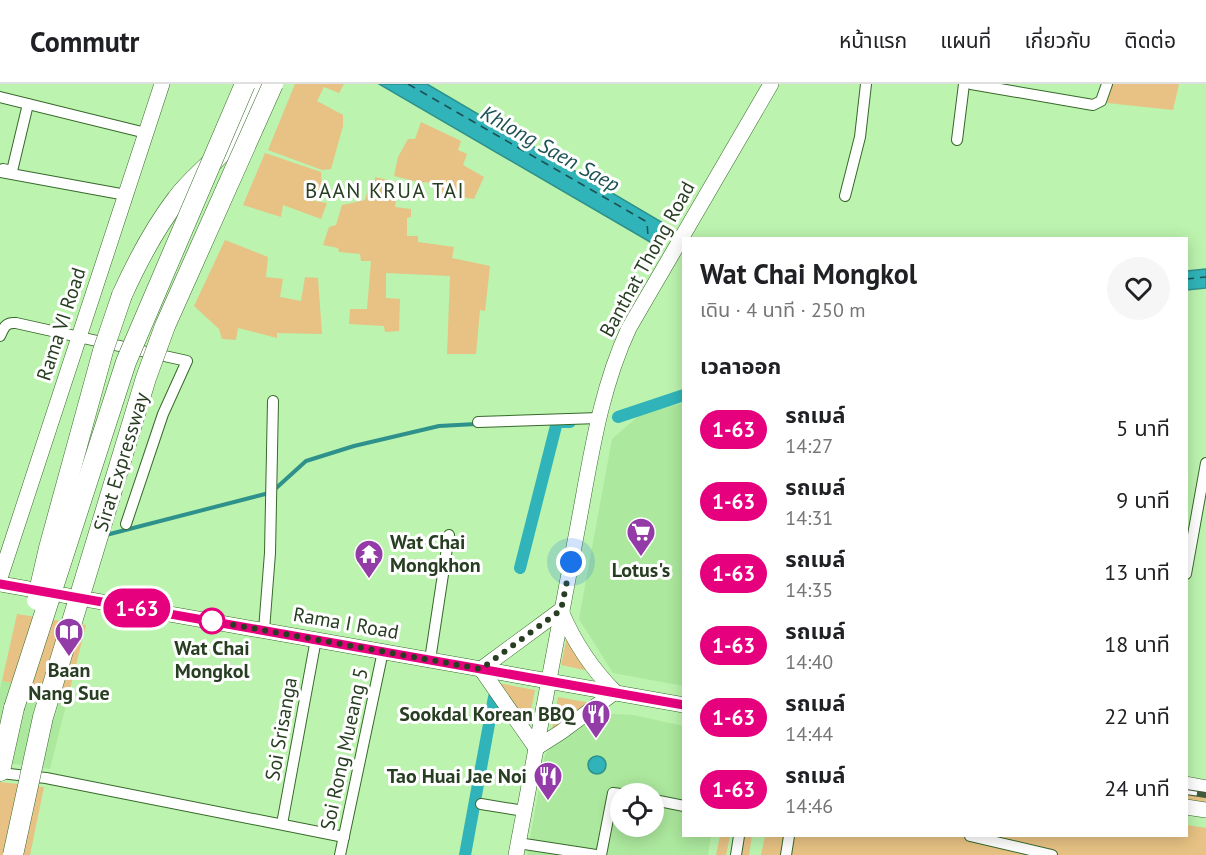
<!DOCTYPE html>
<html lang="th">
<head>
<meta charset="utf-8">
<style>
  :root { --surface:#fff; --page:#f6f6f6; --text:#202124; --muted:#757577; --line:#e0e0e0 }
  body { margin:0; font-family:"PT Sans","Noto Sans Thai",sans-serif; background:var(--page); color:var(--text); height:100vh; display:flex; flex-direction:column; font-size:22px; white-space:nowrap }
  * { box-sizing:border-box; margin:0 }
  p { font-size:20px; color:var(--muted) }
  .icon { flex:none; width:33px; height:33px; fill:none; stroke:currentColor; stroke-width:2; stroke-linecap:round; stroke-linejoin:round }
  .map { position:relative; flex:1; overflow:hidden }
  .side { position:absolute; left:682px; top:153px; width:506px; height:600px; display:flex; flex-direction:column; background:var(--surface); border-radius:0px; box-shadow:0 3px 15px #0003 }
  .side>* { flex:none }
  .badge { padding:0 12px; border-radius:20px; font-size:21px; line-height:39px }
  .controls { position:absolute; left:610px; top:699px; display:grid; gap:12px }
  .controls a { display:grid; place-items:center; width:54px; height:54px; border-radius:50%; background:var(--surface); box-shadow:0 3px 15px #0003; font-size:30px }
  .you { position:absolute; width:30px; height:30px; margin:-15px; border:4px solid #fff; border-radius:50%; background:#1a73e8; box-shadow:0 0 0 9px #1a73e833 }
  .map>.badge { position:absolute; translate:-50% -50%; box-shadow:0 0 0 3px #fff }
  h2 { padding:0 18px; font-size:22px; line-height:54px }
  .round { display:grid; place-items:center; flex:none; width:63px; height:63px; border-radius:32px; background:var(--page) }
  .headline { display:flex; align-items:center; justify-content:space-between; height:102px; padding:0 18px }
  h1 { font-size:28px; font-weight:600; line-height:45px }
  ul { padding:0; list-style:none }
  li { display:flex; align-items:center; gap:18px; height:72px; padding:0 18px }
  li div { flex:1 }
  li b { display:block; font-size:22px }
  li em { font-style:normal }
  li .badge { min-width:66px; font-weight:700; text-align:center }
  header { display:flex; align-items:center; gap:36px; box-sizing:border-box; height:84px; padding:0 30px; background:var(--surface); border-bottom:2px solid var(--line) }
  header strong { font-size:28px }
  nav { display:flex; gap:33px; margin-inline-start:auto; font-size:21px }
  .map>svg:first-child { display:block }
</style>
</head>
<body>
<header>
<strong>Commutr</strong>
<nav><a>หน้าแรก</a><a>แผนที่</a><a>เกี่ยวกับ</a><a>ติดต่อ</a></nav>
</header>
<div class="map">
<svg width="1206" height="771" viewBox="0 0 1206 771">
  <rect width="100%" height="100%" fill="#bcf3ae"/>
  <g fill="#ace89d" fill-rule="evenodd">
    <polygon points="684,319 684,602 613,589 579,535 612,355 641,330"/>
    <polygon points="2,597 69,609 50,685 0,678 0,605"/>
    <path d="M 593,629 L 633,631 L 684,642 L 684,752 L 711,752 L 708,771 L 527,771 L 545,671 L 558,654 ZM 621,710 L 654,710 L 654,742 L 621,742 Z"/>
  </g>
  <g fill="#e7c284">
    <polygon points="295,0 344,0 339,9 324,3 317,17 343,31 343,42 331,85 322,86 268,66"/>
    <polygon points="1112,0 1179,0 1173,26 1107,19"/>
    <polygon points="421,38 461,57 458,66 467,70 463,81 484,93 474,115 438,110 441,101 425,98 422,99 394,92 398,73 408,55 415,55"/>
    <polygon points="265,69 321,88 322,105 313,107 315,117 327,119 321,135 283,121 281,133 243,121"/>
    <polygon points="375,93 392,97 392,102 398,105 395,123 411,125 411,133 407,134 407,152 418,152 418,158 454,163 452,174 490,182 485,227 480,226 476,270 447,270 450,192 386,189 386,214 400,215 399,247 385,248 384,242 349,240 350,225 367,225 371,177 361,177 360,170 339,168 338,164 323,161 329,143 336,141 342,121 365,116 369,102 375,100"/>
    <polygon points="225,156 268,173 266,193 283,195 280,213 301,217 305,193 318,194 322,250 277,249 277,254 238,244 236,256 222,255 219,245 194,222"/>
    <polygon points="17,530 86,541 69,609 2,597"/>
    <polygon points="567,553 589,587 561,581"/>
    <polygon points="498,599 535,606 528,641"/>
    <polygon points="558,613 591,619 552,645"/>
    <polygon points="0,698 44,703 30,771 0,771"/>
    <polygon points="1186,706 1206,709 1206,722 1187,719"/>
    <polygon points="1187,741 1206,744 1206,771 761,771 765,752 1186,752"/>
    <polygon points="720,752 730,752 726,771 716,771"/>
    <polygon points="743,752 752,752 749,771 740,771"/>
  </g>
  <g fill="#30b4b9" stroke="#2e918c" stroke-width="1.5">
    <polygon points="379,0 427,0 670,143 684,155 684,181 652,159"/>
    <polygon points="1206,185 1206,204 1187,206 1187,187"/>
    <circle cx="597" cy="681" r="9"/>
  </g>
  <polygon fill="#bcf3ae" points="671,140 686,153 684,154 684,180 682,183 655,165"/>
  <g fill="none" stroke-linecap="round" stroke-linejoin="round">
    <g stroke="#2e918c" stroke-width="4">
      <polyline points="274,406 306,377 354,362 439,342 476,340"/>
      <polyline points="106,451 269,409"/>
    </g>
    <g stroke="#30b4b9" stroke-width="12">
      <polyline points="618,333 684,311"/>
      <polyline points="520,484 557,338 570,338"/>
      <polyline points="465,771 494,613"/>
    </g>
    <g stroke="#1c5254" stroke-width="1.5" stroke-dasharray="8 6" stroke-linecap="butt">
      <polyline points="408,0 647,138 648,152 668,152 672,155"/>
      <polyline points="1186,195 1206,193"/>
    </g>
    <g stroke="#37692a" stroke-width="12">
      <g id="minor">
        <polyline points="971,0 1093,21 1101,17 1107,0"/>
        <polyline points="0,13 146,49"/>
        <polyline points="957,56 964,0"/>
        <polyline points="3,85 12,87 28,20"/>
        <polyline points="0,88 126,111"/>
        <polyline points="845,112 860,53 866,0"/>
        <path d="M 0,252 C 4,243 6,238 16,239 L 187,277 L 163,330 L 126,440"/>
        <polyline points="478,338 599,334"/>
        <polyline points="1186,490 1206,379"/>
        <polyline points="264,546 270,469 273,317"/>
        <polyline points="430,576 449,451"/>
        <polyline points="0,689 46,694 344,753"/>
        <polyline points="654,716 684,722"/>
        <polyline points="481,720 524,727"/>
        <polyline points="282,740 316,555"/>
        <polyline points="970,752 1052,771"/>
        <polyline points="518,759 596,771"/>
        <polyline points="340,771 383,567"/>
        <polyline points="601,771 613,709 621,710"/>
        <polyline points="736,771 739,752"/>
        <polyline points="786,771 789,752"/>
      </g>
    </g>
    <g stroke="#37692a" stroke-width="16">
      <g id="secondary">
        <polyline points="0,494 162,0"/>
        <polyline points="0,500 684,621"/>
        <path d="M 561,527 C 574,558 591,584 615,608"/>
        <polyline points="481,585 561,526"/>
        <polyline points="481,585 536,664"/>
        <polyline points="536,664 561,648 615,608"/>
        <polyline points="1186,700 1206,704"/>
        <polyline points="1186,723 1206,726"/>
        <path d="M 516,771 C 536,663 556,555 577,447 C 590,379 599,308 629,244 L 771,0"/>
      </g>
    </g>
    <g stroke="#37692a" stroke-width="21">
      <g id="motorway">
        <path d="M 122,211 C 137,178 154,145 177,115 C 192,94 215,79 230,58 C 242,41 249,20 258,0"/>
        <polyline points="0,687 14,624"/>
      </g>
    </g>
    <use href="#minor" stroke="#fff" stroke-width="10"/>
    <use href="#secondary" stroke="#fff" stroke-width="15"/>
    <use href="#motorway" stroke="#fff" stroke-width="20"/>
    <g stroke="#405c39" stroke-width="6">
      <polyline id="rail" points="1186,708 1206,711"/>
    </g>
    <use href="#rail" stroke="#fff" stroke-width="4" stroke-dasharray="11" stroke-linecap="butt"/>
    <g stroke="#37692a" stroke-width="21" stroke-linecap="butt">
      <g id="motorway-bridge">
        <polyline points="37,516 49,464 103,267 122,211"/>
        <polyline points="14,624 126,278 245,0"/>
        <polyline points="13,771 43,633 146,294 165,242 273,0"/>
      </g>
    </g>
    <use href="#motorway-bridge" stroke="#fff" stroke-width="20"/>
  </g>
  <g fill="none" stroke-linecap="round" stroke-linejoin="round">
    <g stroke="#fff" stroke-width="14">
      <polyline id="line" points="0,500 684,621"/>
    </g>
    <use href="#line" stroke="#e6007e" stroke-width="9"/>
    <polyline stroke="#283e22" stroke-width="6" stroke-dasharray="0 10.8" points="212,537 481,585 561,526 571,478"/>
  </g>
  <defs>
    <g id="supermarket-pin" transform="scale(1.5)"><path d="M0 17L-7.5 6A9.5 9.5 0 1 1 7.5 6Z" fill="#933ca8" stroke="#fff"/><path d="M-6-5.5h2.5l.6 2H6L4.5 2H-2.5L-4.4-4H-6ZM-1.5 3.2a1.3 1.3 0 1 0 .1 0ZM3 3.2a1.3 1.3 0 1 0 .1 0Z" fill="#fff"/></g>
    <g id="temple-pin" transform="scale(1.5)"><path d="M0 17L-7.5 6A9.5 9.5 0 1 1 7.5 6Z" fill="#933ca8" stroke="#fff"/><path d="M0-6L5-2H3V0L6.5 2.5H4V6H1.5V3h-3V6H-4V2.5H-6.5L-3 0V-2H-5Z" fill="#fff"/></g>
    <g id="library-pin" transform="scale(1.5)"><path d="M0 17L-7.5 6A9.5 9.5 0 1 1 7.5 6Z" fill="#933ca8" stroke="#fff"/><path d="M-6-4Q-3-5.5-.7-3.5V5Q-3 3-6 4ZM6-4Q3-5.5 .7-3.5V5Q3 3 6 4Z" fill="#fff"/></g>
    <g id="restaurant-pin" transform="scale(1.5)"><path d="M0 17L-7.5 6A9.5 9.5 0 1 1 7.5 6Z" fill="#933ca8" stroke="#fff"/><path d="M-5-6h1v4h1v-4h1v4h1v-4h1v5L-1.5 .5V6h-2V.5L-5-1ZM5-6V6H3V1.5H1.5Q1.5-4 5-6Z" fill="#fff"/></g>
  </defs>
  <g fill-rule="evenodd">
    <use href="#supermarket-pin" x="641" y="448"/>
    <use href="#temple-pin" x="369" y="470"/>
    <use href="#library-pin" x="69" y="548"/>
    <use href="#restaurant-pin" x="596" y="630"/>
    <use href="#restaurant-pin" x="548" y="692"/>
  </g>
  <circle fill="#fff" stroke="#e6007e" stroke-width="3" cx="212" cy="537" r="12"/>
  <g text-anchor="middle" stroke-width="6" stroke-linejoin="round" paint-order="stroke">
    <g font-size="20" fill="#283e22" stroke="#fff">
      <text transform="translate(647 175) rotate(-61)" y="7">Banthat Thong Road</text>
      <text transform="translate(61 240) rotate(-72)" y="7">Rama VI Road</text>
      <text transform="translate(121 378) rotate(-73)" y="7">Sirat Expressway</text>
      <text transform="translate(346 539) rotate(10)" y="7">Rama I Road</text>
      <text transform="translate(281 645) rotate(-80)" y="7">Soi Srisanga</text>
      <text transform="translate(344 665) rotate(-78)" y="7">Soi Rong Mueang 5</text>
    </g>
    <g font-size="20" font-weight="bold" fill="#283e22" stroke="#fff">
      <text x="390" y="465" text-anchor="start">Wat Chai<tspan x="390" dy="23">Mongkhon</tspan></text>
      <text x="641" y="493">Lotus's</text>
      <text x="69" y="593">Baan<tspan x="69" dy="23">Nang Sue</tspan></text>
      <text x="575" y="637" text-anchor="end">Sookdal Korean BBQ</text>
      <text x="527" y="699" text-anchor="end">Tao Huai Jae Noi</text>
    </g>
    <g font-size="20" font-weight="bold" fill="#283e22" stroke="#fff">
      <text x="212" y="571">Wat Chai<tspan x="212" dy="23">Mongkol</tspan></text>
    </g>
    <g font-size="21" font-style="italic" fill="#1c5254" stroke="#fff">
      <text transform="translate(550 65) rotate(29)" y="7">Khlong Saen Saep</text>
    </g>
    <g font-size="21" letter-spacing="1.5" fill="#283e22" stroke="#fff">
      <text x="385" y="114">BAAN KRUA TAI</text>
    </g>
  </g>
</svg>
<div class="controls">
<a><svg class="icon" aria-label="locate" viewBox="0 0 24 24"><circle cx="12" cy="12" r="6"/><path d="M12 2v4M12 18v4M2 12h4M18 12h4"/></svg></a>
</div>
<div class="you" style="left:571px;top:478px"></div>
<b class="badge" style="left:137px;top:524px;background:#e6007e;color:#fff">1-63</b>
<section class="side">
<div class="headline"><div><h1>Wat Chai Mongkol</h1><p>เดิน · 4 นาที · 250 m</p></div><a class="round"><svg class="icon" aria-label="heart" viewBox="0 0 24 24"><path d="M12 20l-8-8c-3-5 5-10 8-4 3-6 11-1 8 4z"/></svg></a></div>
<h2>เวลาออก</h2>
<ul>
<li><span class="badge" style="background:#e6007e;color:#fff">1-63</span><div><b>รถเมล์</b><p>14:27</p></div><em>5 นาที</em></li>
<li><span class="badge" style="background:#e6007e;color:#fff">1-63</span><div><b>รถเมล์</b><p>14:31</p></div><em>9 นาที</em></li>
<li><span class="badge" style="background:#e6007e;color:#fff">1-63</span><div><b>รถเมล์</b><p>14:35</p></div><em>13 นาที</em></li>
<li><span class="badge" style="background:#e6007e;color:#fff">1-63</span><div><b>รถเมล์</b><p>14:40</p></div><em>18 นาที</em></li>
<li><span class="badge" style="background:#e6007e;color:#fff">1-63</span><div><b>รถเมล์</b><p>14:44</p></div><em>22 นาที</em></li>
<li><span class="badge" style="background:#e6007e;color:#fff">1-63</span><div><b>รถเมล์</b><p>14:46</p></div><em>24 นาที</em></li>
</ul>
</section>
</div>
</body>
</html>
